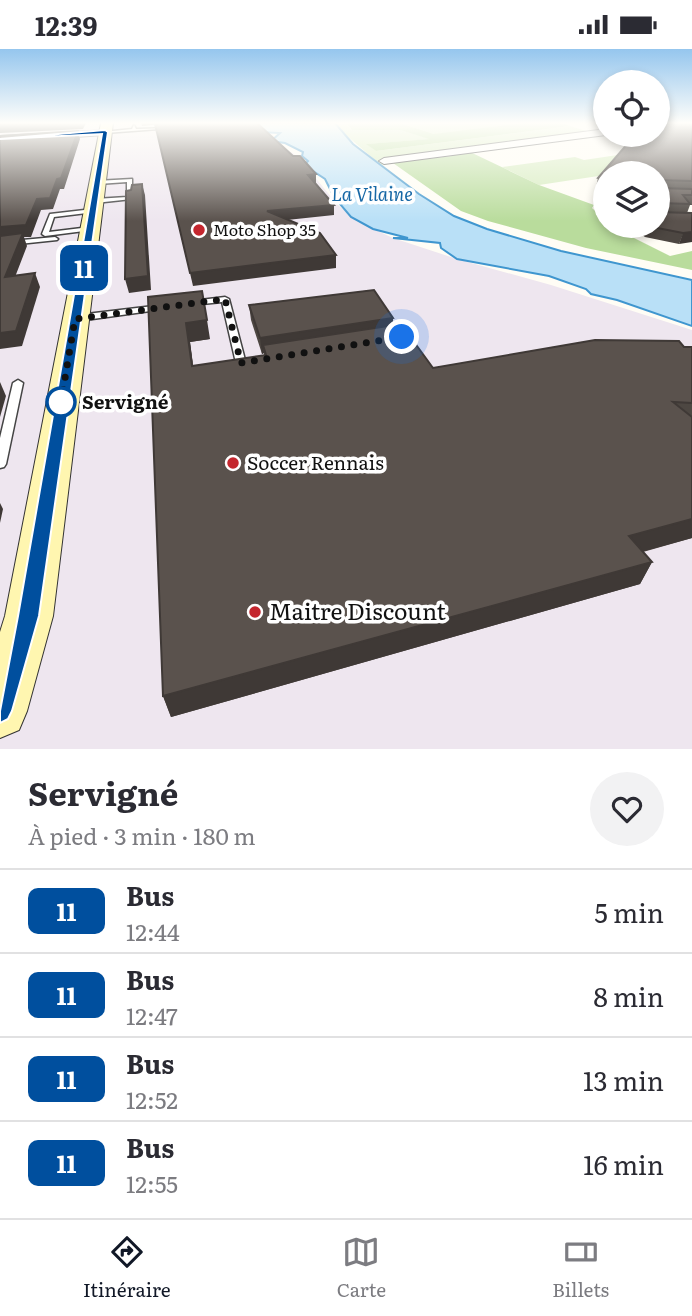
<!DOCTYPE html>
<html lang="fr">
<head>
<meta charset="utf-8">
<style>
  :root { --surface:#fff; --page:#f2f2f3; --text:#2b2b33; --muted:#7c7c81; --line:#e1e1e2; --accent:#111827 }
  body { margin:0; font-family:Literata,serif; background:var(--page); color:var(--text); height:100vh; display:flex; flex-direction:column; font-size:26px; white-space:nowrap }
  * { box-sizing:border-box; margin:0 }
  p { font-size:23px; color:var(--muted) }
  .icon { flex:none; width:38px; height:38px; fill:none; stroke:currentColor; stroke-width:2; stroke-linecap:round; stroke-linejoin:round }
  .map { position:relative; height:700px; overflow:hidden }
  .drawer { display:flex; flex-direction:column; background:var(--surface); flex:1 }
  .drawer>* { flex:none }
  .badge { padding:0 14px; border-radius:10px; font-size:24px; line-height:46px }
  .tools { position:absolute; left:593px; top:21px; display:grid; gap:14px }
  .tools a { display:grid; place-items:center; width:77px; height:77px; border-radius:50%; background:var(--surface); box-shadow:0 4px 10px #0003; font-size:35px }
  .you { position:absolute; width:35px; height:35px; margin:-18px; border:5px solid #fff; border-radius:50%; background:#1a73e8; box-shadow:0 0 0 10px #1a73e833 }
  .map>.badge { position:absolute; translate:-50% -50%; box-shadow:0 0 0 4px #fff }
  .round { display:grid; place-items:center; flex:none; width:74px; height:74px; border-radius:37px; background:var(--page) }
  .head { display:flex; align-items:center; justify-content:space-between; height:119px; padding:0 28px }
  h1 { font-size:33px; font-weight:700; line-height:52px }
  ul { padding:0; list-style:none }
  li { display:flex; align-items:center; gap:21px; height:84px; padding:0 28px; border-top:2px solid var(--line) }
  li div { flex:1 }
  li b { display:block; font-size:26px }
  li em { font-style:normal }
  li .badge { min-width:77px; font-weight:700; text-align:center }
  .status { display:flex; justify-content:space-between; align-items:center; height:49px; padding:0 35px; background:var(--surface); direction:ltr }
  .status svg { height:19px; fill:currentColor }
  .menu { display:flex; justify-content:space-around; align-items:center; height:98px; border-top:2px solid var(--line); background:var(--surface); font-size:19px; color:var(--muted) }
  .menu a { display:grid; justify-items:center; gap:4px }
  .menu .selected { color:var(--accent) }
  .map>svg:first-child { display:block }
</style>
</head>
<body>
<div class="status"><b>12:39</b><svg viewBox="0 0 49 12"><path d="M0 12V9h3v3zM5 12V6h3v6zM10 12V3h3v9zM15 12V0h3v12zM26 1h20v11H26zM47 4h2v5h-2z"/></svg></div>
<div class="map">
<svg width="692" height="700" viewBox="0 0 692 700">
  <rect width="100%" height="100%" fill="#fffdf5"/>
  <polygon fill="#eee6ef" points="0,74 262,74 259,76 276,95 293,104 304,115 337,155 356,172 393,189 457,210 551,236 692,281 692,700 0,700"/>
  <g fill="#d5ebbd">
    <polygon points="332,74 345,74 352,81 400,81 431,90 367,95 376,102 570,77 599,86 381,116"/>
    <polygon points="400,74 521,74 443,85 434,85"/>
    <polygon points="678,97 605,126 539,136 502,118 575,108 584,111"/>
  </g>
  <g fill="#b9dc9c">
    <polygon points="346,74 400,74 434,85 521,74 562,74 570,77 376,102 366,95 429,90 400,81 352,81"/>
    <polygon points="468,102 539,136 594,156 592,159 605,171 606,177 616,177 620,182 670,207 692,202 692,221 586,199 488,172 461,162 393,114 452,107 450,104"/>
  </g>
  <polygon fill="#b9e0f7" stroke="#3f96cf" stroke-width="2" points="260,74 335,74 353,95 419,145 454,167 487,180 561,202 692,231 692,277 617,251 591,245 586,240 549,227 457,210 441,199 440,194 393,189 408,189 373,180 351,168 334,148 325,130 304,116 308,112 302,107 303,103 285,94 271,92 280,84 261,83"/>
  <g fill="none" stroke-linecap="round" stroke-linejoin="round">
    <g stroke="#444" stroke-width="3">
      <g id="lane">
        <polygon points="134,76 136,80 172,79 105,84 103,83 132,80"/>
        <polygon points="132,130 132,150 95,154 92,152 95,150 127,148 127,133 98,135 96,132"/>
        <polygon points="606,147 606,160 598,154"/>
        <polygon points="93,160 95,161 95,163 54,168 49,183 90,178 92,179 92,181 45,187 42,185 50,165"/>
        <polygon points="55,188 58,190 57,191 0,197 0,193"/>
        <polygon points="225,248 229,250 245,311 254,311 256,313 254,315 241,317 236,314 222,253 192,256 188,254 192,252"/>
        <polygon points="162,256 166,258 165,260 78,272 74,269 78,266"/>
        <polygon points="18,331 23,334 6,415 4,418 0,419 0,389 13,334"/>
      </g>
    </g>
    <g stroke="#444" stroke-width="2">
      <g id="street">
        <polygon points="606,80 606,86 384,115 379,112 384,109"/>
        <polygon points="108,81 109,83 105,86 0,93 0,87"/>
      </g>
    </g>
    <g stroke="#333" stroke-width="2">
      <polygon id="secondary" points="101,74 113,74 53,567 27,662 19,681 0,689 0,583 5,567"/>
    </g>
    <use href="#lane" fill="#fff" fill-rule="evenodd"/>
    <use href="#street" fill="#fff" fill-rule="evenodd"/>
    <use href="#secondary" fill="#fff6b0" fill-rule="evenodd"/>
  </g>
  <g fill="#4d4742">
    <polygon points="692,74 692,156 690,156 687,164 692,164 679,195 645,188 634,180 634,177 658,177 658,124 606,124 606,141 596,138 598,129 633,88 626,86 658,86 661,75"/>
    <polygon points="148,248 210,290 190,293 193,317 264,307 264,304 262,305 251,271 249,256 393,269 393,276 433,319 692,298 692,489 643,503 652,513 640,535 171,668 163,647"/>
  </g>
  <g fill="#3f3936">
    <polygon points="34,74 86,74 83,80 0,84 0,76"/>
    <polygon points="141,74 172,74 142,77"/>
    <polygon points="78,82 80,90 64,140 60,140 53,160 41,161 31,188 24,188 27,197 10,241 5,228 0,190 0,178 57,130"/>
    <polygon points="316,125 316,135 308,126"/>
    <polygon points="142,135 145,146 151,241 129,244 125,230"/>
    <polygon points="334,156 334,166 268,173 267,162"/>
    <polygon points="692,183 692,193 679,195 683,184"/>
    <polygon points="336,206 336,219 193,237 190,224"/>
    <polygon points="35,224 40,238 22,297 0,300 0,284"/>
    <polygon points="393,269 393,284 263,296 264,304 262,305 260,289"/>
    <polygon points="207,271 210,290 190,293 196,338 186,274"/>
    <polygon points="0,333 6,347 0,368"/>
    <polygon points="0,454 3,460 0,474"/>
    <polygon points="692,470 692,489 619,509 629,487"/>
    <polygon points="652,513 640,535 171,668 163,647"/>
  </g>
  <g fill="#5a524d" stroke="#3f3936" stroke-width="2">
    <polygon points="0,74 34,74 0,76"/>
    <polygon points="162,74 257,74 293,107 300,107 316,125 308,126 334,156 267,162 320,184 336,206 190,224 155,75"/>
    <polygon points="658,74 661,75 692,74 692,132 659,131 661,139 692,140 692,146 683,146 690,155 661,154 659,163 692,164 692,183 683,184 647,177 658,177 658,124 606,124 606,131 598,129 635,86 658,86"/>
    <polygon points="78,82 61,129 57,130 50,149 37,150 26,176 0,178 0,87"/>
    <polygon points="142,135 148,227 125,230 126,142 131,141 132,136"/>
    <polygon points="23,184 5,228 35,224 16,282 0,284 0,187"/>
    <polygon points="374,241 393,269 260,289 249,256"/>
    <polygon points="202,242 207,271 186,274 192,317 266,306 263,296 401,275 433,319 595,291 679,292 684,298 692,298 692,354 673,353 692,368 692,470 629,487 652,513 163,647 148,248"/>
  </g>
  <linearGradient id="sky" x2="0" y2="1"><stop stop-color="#95c6ee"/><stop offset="0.43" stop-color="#fffefa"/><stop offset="1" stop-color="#fffefa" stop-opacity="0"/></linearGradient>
  <rect width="692" height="172" fill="url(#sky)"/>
  <polygon fill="#004f9e" stroke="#fff" stroke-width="2" points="105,81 108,83 39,567 12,662 8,670 0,674 0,662 18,567 102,85 0,90"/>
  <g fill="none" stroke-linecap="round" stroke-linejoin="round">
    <polyline stroke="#111" stroke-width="7" stroke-dasharray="0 12.6" points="61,353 75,270 225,250 241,314 402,288"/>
  </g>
  <g fill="#c4262e" stroke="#fff" stroke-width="2.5">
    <circle cx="199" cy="181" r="7"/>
    <circle cx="233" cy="414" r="7"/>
    <circle cx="255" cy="563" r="7"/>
  </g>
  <circle fill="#fff" stroke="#004f9e" stroke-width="3.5" cx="61" cy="353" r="14"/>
  <g text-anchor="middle" stroke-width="7" stroke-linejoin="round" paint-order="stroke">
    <g font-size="16" fill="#111" stroke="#fff" text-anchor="start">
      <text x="213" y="187">Moto Shop 35</text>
    </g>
    <g font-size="18" font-style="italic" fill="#1768a6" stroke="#fff">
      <text x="372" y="152">La Vilaine</text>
    </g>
    <g font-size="19" font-weight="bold" fill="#111" stroke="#fff" text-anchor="start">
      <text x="82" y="360">Servigné</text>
    </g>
    <g font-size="19" fill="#111" stroke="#fff" text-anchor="start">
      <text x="247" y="421">Soccer Rennais</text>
    </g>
    <g font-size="23" fill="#111" stroke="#fff" text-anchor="start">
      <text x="269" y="571">Maitre Discount</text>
    </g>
  </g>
</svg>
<div class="tools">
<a><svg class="icon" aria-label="locate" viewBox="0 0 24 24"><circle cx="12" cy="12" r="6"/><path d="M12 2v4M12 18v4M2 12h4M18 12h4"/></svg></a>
<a><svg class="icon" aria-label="layers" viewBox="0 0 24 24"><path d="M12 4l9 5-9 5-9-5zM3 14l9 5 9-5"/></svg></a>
</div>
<div class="you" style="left:402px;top:288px"></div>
<b class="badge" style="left:84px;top:219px;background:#004f9e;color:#fff">11</b>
</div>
<section class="drawer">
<div class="head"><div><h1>Servigné</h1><p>À pied · 3 min · 180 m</p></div><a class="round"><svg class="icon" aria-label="heart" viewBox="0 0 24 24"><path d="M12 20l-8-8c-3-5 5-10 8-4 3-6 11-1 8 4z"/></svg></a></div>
<ul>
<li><span class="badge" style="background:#004f9e;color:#fff">11</span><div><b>Bus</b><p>12:44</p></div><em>5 min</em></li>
<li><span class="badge" style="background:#004f9e;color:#fff">11</span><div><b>Bus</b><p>12:47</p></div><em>8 min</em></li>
<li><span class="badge" style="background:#004f9e;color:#fff">11</span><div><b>Bus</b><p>12:52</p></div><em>13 min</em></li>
<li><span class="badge" style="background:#004f9e;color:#fff">11</span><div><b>Bus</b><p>12:55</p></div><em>16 min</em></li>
</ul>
</section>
<nav class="menu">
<a class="selected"><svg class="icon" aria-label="directions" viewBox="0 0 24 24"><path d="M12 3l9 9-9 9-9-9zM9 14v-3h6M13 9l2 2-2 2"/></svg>Itinéraire</a>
<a><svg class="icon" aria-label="map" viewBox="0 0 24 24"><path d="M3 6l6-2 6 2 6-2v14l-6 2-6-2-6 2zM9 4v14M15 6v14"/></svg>Carte</a>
<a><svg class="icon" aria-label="tickets" viewBox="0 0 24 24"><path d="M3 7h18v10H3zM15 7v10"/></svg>Billets</a>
</nav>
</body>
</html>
